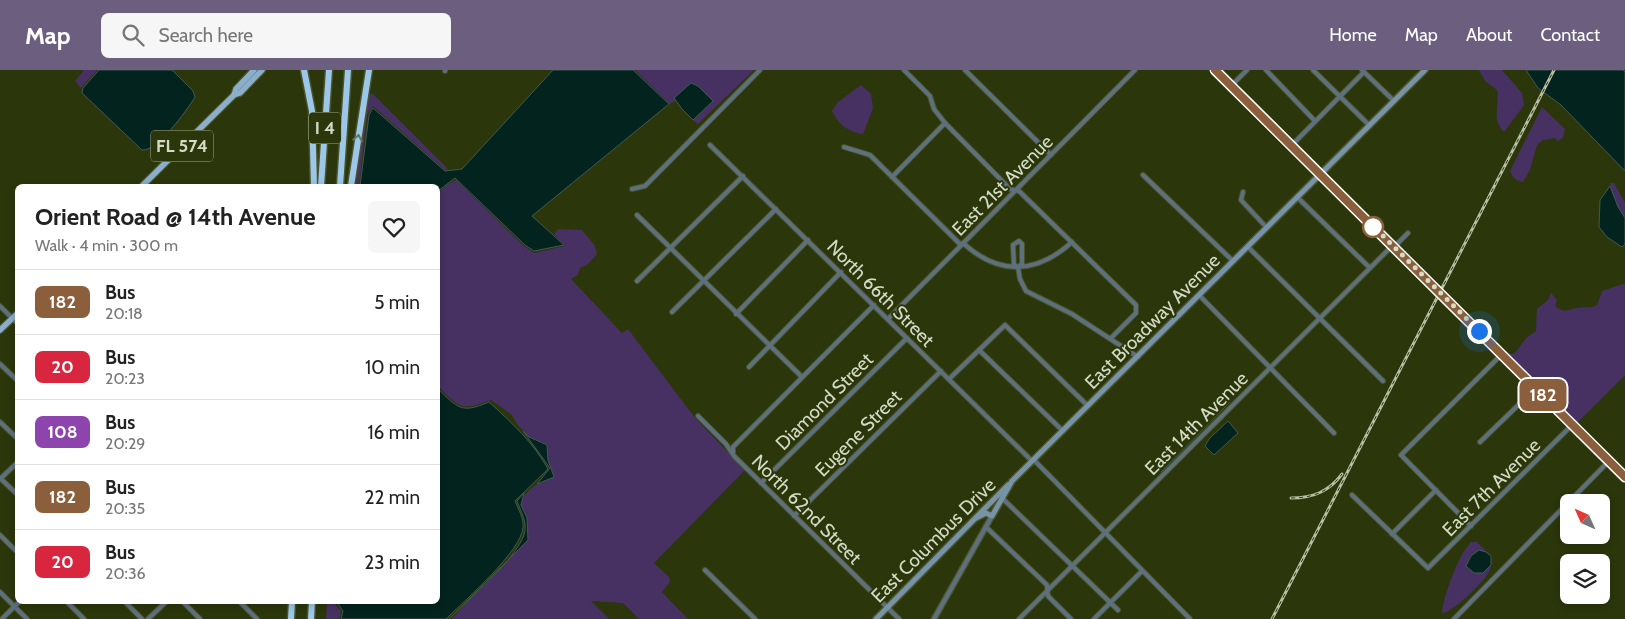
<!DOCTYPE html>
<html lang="en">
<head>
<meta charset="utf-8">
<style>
  :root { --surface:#fff; --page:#f6f6f6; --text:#222; --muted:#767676; --line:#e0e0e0; --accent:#6b5e7f }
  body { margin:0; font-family:Cabin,sans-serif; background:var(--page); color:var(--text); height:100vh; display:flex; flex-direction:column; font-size:19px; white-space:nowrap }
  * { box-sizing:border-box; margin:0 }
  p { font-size:16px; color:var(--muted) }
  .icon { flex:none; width:28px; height:28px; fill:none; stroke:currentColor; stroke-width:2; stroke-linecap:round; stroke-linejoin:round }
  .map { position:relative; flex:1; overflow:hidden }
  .side { position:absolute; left:15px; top:114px; width:425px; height:420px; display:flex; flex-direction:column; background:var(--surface); border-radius:8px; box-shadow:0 2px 8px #0003 }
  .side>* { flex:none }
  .badge { padding:0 10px; border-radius:8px; font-size:18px; line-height:32px }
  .needle { width:32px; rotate:315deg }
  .tools { position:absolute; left:1560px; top:424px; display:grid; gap:10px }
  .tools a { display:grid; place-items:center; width:50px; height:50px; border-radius:8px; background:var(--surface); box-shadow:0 2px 8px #0003; font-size:25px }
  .you { position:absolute; width:25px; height:25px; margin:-12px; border:4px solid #fff; border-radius:50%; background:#1a73e8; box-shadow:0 0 0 8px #1a73e833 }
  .map>.badge { position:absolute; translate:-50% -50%; box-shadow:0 0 0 2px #fff }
  .round { display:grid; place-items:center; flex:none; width:52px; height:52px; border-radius:8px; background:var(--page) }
  .head { display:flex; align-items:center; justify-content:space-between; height:85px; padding:0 20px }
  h1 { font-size:24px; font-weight:800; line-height:38px }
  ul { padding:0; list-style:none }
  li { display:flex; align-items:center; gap:15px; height:65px; padding:0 20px; border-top:1px solid var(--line) }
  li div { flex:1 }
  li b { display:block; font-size:19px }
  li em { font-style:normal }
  li .badge { min-width:55px; font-weight:700; text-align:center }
  header { display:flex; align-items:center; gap:30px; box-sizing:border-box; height:70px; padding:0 25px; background:var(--accent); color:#fff }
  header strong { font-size:24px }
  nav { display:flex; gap:28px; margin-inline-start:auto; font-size:18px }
  .search { width:350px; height:45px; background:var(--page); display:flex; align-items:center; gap:12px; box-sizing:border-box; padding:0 18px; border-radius:8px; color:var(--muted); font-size:19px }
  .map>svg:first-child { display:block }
</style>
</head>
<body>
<header>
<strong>Map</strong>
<div class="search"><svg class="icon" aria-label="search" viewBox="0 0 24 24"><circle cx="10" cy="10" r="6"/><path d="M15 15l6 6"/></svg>Search here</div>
<nav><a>Home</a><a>Map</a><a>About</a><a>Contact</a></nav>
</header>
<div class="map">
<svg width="1625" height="549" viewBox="0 0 1625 549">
  <rect width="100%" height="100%" fill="#2b360b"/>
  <g fill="#473162">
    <polygon points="84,0 97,0 81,18 75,11"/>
    <polygon points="635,0 754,0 698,54 693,50 713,31 674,28 676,30 670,34"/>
    <path d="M 1479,0 L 1502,0 L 1522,23 L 1524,35 L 1504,62 C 1491,49 1500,36 1497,20 L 1485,11 Z"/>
    <path d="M 861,15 L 871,24 L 873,38 L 863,64 C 846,61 840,55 832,41 L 838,32 Z"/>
    <polygon points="372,23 448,99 445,100 373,36 367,45 359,116 356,116 367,27"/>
    <path d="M 1542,37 L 1565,59 L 1563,68 L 1558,71 L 1555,68 L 1543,70 L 1537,75 L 1530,100 L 1523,112 C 1516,111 1513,108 1510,101 Z"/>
    <path d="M 456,110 L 524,176 L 534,183 L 565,176 L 554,164 L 558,159 L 582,160 L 595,176 L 597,184 L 587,195 L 580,198 L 578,205 L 571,209 L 622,263 L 628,259 L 695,348 L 745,400 L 654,493 L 669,507 L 670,512 L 662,522 L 688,549 L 639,549 L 623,533 L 591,531 L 609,549 L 451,549 L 528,470 L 527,448 L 520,435 C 526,417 538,414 554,407 L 548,390 L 547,375 L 529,367 L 517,354 L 512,345 L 491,330 C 460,342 460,337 438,317 L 438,123 L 445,116 Z"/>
    <polygon points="1611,113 1614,113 1625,133 1625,148 1618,137 1610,116"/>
    <path d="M 1623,214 L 1625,215 L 1625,305 L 1576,354 L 1506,285 L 1515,283 L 1526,268 L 1536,261 L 1537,239 L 1548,230 L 1551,223 L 1557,230 L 1555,236 C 1564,243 1567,240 1577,238 C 1585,236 1590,239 1597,235 L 1602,221 Z"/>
    <path d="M 1471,472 L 1477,472 L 1491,486 C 1491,492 1492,497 1489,502 C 1483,512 1453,543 1442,543 C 1444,524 1458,486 1471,472 Z"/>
    <polygon points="327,531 332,531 341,541 339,549 326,549"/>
  </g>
  <g fill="#03231f" stroke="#415a50">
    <path d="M 99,0 L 172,0 L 193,21 L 195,27 C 187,40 157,82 142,80 L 82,23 L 83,18 Z"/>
    <polygon points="553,0 633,0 669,34 532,146 564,175 534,181 525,175 455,108 438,121 438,116 360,116 369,45 373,38 445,101 462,99"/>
    <polygon points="1526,0 1623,0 1625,2 1625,101 1561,35 1538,18"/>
    <polygon points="691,13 698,16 713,31 693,50 682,39 674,28"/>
    <polygon points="1610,116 1618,137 1625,148 1625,174 1622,177 1607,167 1599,157 1600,130"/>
    <path d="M 438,319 C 458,338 461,344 489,332 C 512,353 533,372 548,399 L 515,431 C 518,439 524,448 523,457 C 522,481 465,530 446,549 L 341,549 L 343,541 L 336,531 L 438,531 Z"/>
    <polygon points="1228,351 1238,363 1214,385 1205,376 1209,369"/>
    <polygon points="523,361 529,367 547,375 548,390 554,407 537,414 550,398"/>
    <path d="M 524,423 L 521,435 L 527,448 L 528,470 L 449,549 C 469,529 515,490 524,465 C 528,453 521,442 517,431 Z"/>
    <polygon points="1479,480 1486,482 1491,486 1491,495 1483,503 1474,503 1466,496 1471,486"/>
  </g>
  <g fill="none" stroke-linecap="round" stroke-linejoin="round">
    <g stroke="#415a50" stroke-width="1">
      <polyline points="1203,368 1224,348"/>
      <polyline points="1161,402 1230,332"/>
      <polyline points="1139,432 1183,388"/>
    </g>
    <g stroke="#49542c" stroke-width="6">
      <g id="minor">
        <polyline points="904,0 930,26 934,39 945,53 1010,119 1019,121 1136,235 1136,243 1111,268"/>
        <polyline points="965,0 1051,85"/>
        <polyline points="1266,0 1315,51"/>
        <polyline points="1313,0 1369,55"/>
        <polyline points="1362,0 1394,31"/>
        <polyline points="445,1 445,0"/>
        <polyline points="1231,16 1247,0"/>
        <polyline points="710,75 1032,391"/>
        <polyline points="1292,75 1364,2"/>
        <polyline points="844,77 870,85 961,175"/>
        <polyline points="1143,105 1233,191"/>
        <polyline points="892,107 945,53"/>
        <polyline points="632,119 645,116 760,0"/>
        <polyline points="1243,122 1241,130 1267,158"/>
        <polyline points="1297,127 1370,198"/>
        <polyline points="637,145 802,307"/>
        <path d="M 963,173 C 999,206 1037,204 1072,172"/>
        <polyline points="1248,177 1383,311"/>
        <polyline points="1394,177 1408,163"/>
        <polyline points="1018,197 1022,194 1022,174 1019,171 1013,175 1014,195 1018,197 1020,209 1026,221 1072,244 1138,287"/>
        <polyline points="637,211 743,106"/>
        <polyline points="1199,225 1334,363"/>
        <polyline points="0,236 18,254"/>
        <polyline points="672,242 776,139"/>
        <polyline points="736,244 808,170"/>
        <polyline points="888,249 1135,0"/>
        <polyline points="979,280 1063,361"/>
        <polyline points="0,294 18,311"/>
        <polyline points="749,297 841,202"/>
        <polyline points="949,309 1005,255 1088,336"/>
        <polyline points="698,346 726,374 734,386 899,549"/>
        <polyline points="0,352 18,369"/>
        <polyline points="1480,372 1536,318"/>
        <polyline points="733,383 733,377 874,235"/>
        <polyline points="1034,390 1190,549"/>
        <polyline points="0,408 18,425"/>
        <polyline points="0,409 18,392"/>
        <polyline points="761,413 907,268"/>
        <polyline points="1352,425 1428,498 1572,355"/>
        <polyline points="1002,428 1118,540"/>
        <polyline points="794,446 941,301"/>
        <polyline points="1471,456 1401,385 1502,284"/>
        <polyline points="986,457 1047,515 1048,526 1071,549"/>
        <polyline points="1392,464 1436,420"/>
        <polyline points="0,465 18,483"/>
        <polyline points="705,500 755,549"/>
        <polyline points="0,522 27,549"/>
        <polyline points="66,531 84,549"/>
        <polyline points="124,531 142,549"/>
        <polyline points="182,531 200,549"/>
        <polyline points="239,531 257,549"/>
        <polyline points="2,549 20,531"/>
        <polyline points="148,549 167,531"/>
        <polyline points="1019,549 1392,176"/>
        <polyline points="1094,549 1142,501"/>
        <polyline points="1454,549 1609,391"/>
      </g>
    </g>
    <g stroke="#49542c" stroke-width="7">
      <g id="tertiary">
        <polyline points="1215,0 1625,407"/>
        <polyline points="934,549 992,446"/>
      </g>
    </g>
    <g stroke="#49542c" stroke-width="8">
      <g id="secondary">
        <polyline points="976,448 986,443 992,446 1012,411 1425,0"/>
        <polyline points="876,549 1008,415"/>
      </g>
    </g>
    <g stroke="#49542c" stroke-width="8">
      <g id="primary">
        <polyline points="234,25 240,23 262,0"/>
        <polyline points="142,116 234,25 236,19 254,0"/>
        <polyline points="0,260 18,243"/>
      </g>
    </g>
    <g stroke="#49542c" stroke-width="9">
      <g id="motorway">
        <polyline points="304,0 312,41 314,116"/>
        <polyline points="321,116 329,0"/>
        <polyline points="340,116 348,0"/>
        <polyline points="351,116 369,0"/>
        <polyline points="291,549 292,531"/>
        <polyline points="311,549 312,531"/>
      </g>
    </g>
    <use href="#minor" stroke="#5f707d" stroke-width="4"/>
    <use href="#tertiary" stroke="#5f707d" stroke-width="4.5"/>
    <use href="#secondary" stroke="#7893a8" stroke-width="5"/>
    <use href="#primary" stroke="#8baeca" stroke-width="5.5"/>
    <use href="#motorway" stroke="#9dc7e8" stroke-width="6"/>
    <g stroke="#b7bfa5" stroke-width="3">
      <g id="rail">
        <path d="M 1291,428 C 1312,428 1329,422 1342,404"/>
        <polyline points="1272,549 1554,0"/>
      </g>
    </g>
    <use href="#rail" stroke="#2b360b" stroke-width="1" stroke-dasharray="4" stroke-linecap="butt"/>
  </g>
  <defs><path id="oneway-chevron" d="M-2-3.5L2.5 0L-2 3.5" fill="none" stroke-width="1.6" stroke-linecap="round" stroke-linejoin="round" transform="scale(1.25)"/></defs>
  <use stroke="#5e776e" href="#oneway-chevron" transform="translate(358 68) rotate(-81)"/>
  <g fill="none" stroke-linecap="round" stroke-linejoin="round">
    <g stroke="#fff" stroke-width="11">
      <polyline id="line" points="1215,0 1625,407"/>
    </g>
    <use href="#line" stroke="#8b5e3c" stroke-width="8"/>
    <polyline stroke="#d3dbc4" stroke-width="5" stroke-dasharray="0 9" points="1373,157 1372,155 1479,261"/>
  </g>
  <circle fill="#fff" stroke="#8b5e3c" stroke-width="2.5" cx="1373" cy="157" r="10"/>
  <g text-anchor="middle" stroke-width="4" stroke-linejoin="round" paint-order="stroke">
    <g fill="#2b360b" stroke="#a1aa8c" stroke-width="1">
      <rect x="309" y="42.5" width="32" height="31" rx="4"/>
      <rect x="151" y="60.5" width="62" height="31" rx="4"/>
    </g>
    <g font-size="18" font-weight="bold" fill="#d3dbc4">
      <text x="325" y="64">I 4</text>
      <text x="182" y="82">FL 574</text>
    </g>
    <g font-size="19" fill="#d3dbc4" stroke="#2b360b">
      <text transform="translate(1002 115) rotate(-45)" y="7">East 21st Avenue</text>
      <text transform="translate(881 223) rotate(45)" y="7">North 66th Street</text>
      <text transform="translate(1152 251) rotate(-45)" y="7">East Broadway Avenue</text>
      <text transform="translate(824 331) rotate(-45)" y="7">Diamond Street</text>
      <text transform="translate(1196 353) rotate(-45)" y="7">East 14th Avenue</text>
      <text transform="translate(858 363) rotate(-45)" y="7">Eugene Street</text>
      <text transform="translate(1491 417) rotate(-45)" y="7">East 7th Avenue</text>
      <text transform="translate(807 439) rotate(45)" y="7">North 62nd Street</text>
      <text transform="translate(933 470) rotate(-45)" y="7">East Columbus Drive</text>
    </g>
  </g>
</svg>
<div class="tools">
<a><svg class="needle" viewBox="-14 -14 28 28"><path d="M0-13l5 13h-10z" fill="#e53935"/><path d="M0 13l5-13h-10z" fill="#767676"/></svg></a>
<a><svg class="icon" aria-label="layers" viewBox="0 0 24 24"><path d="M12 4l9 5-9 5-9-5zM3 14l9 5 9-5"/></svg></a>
</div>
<div class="you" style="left:1479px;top:261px"></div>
<b class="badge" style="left:1543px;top:325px;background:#8b5e3c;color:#fff">182</b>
<section class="side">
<div class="head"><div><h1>Orient Road @ 14th Avenue</h1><p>Walk · 4 min · 300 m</p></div><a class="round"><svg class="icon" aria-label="heart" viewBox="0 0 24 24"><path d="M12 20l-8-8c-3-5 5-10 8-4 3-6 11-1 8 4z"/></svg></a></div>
<ul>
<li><span class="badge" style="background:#8b5e3c;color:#fff">182</span><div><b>Bus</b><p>20:18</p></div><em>5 min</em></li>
<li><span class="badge" style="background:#d7263d;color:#fff">20</span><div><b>Bus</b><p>20:23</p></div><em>10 min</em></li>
<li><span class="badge" style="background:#8e44ad;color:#fff">108</span><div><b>Bus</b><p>20:29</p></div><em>16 min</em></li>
<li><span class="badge" style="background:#8b5e3c;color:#fff">182</span><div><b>Bus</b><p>20:35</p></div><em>22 min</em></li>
<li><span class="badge" style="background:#d7263d;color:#fff">20</span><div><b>Bus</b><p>20:36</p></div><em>23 min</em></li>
</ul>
</section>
</div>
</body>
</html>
